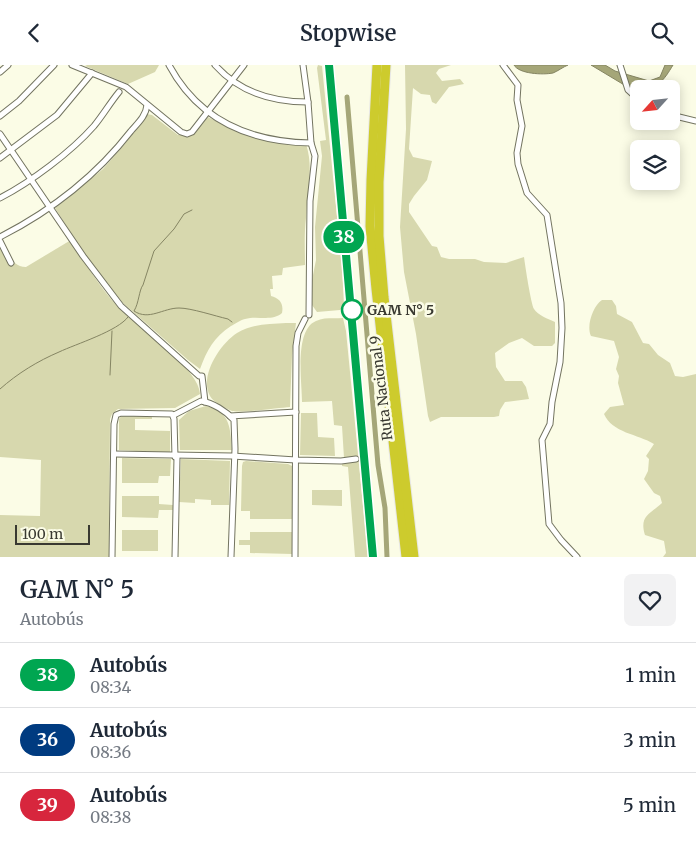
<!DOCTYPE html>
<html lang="es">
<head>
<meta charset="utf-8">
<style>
  :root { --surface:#fff; --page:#f2f2f3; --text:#1f2937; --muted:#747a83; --line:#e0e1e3 }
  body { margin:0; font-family:Merriweather,serif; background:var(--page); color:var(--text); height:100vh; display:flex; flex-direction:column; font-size:19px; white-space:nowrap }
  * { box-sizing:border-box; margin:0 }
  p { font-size:16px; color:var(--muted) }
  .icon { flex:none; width:28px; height:28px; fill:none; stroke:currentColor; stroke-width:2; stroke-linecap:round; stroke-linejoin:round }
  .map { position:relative; height:492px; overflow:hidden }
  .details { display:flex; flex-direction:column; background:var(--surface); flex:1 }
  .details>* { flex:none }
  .badge { padding:0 10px; border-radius:16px; font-size:18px; line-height:32px }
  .needle { width:32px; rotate:243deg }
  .controls { position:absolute; left:630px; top:15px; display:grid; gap:10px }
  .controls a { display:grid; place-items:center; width:50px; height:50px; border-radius:8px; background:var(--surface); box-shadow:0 2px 12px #0003; font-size:25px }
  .scale { position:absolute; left:15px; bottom:12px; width:75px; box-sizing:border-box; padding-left:5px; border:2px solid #393931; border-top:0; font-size:14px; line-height:18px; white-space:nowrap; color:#393931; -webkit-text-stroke:4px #fbfce6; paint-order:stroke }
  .map>.badge { position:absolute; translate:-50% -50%; box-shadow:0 0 0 2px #fff }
  .round { display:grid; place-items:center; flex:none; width:52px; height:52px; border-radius:8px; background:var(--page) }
  .summary { display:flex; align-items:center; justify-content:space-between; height:85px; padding:0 20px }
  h1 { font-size:24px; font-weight:600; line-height:38px }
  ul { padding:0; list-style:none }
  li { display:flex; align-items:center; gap:15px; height:65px; padding:0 20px; border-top:1px solid var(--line) }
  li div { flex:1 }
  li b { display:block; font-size:19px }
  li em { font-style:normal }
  li .badge { min-width:55px; font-weight:700; text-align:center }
  header { display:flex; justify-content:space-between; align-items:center; height:65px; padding:0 20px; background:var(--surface); font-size:22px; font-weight:600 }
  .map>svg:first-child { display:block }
</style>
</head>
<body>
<header><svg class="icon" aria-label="back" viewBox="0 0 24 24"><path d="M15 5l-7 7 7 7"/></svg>Stopwise<svg class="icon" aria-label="search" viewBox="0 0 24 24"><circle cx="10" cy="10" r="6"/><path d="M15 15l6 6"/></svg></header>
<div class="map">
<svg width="696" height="492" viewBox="0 0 696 492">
  <rect width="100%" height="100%" fill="#fbfce6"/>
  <g fill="#d7d8ae">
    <polygon points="87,0 159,0 155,7 128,19 85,1"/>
    <polygon points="318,0 322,1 342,202 344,241 340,245 317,247 312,240 312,215 316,195 315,162 322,91 320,76 326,75 317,3"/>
    <path d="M 405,0 L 451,0 L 439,4 L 436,8 L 442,16 L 460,14 L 464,19 L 449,22 L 436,39 L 432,37 L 430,30 L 421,29 L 413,23 L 409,84 L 413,92 L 432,96 L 427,115 L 414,131 L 409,139 L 409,147 L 432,181 L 437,182 L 441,192 L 449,194 L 475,194 L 484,197 L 506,198 L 524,192 C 525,200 531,239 534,244 C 538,250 548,254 555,257 L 555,278 L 552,281 L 534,281 L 522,273 L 509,278 L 495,288 L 496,302 L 505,316 L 522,316 L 526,322 L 529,334 L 505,337 L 500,345 L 499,351 L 494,352 L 441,352 L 430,357 L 428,351 L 416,269 L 404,207 L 400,162 L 406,64 Z"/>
    <path d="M 147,49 L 152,50 L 178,70 L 193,69 L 208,52 L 234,65 L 252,71 L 306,79 C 314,103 307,128 306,153 C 304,169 305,185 305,200 L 283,203 L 282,210 L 272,211 L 273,224 L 270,224 L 271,231 C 279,233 284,238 282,248 C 272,257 257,250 245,254 C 240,255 235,259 231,261 C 214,272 207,285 200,304 L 188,295 L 123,238 L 86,192 L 55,143 L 103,104 L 124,80 Z"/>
    <path d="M 3,175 C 8,186 11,202 26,202 L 71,175 C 87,201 108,237 133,255 C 151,271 199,306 200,329 L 175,343 L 118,344 L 112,349 L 110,354 L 109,492 L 0,492 L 0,450 L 40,451 L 41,395 L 0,392 L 0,176 Z"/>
    <path d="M 602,235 L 612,235 L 616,241 L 617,249 L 632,257 L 643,278 L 649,279 L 658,290 L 670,298 L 675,311 L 683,312 L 696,309 L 696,492 L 663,492 L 666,488 L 664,476 L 645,470 C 639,451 650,449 662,438 L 660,431 L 654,428 L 644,414 L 648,406 L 649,394 L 646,391 L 654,379 C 638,369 612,368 604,349 L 610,342 L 624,340 L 618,318 L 619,311 L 616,304 L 619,292 L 614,276 L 591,271 C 586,261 593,241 602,235 Z"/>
    <path d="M 343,253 L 346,266 L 368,492 L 355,492 L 348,402 L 342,401 L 342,398 L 357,397 L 357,393 L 344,393 L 342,361 L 334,360 L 332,336 L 302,337 C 302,317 294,265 316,256 C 324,252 334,254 343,253 Z"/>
    <path d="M 286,258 L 296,258 L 292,290 L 290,342 C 278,343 241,348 232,346 C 225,343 213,337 210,331 C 199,311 220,279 237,268 C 252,259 269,259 286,258 Z"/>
    <path d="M 206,341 C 231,347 230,363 232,385 L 180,385 L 179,355 L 189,346 Z"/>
    <polygon points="301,348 317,348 318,372 334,373 335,391 300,390"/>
    <polygon points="122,350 152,350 152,354 135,354 135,365 170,366 170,388 119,385 119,354"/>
    <polygon points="122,393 171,394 170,411 159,411 158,418 122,418"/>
    <polygon points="181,394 230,396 229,440 211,440 211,435 195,434 195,438 179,437"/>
    <polygon points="246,396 288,399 292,401 293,454 250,454 250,446 241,446 242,401 243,397"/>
    <polygon points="312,425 342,425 342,441 312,440"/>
    <polygon points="122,431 159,431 159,439 173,440 173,445 159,445 158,453 122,452"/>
    <rect x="122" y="465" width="36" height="21"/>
    <polygon points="250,467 292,467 292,489 250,488 250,480 239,480 239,475 250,475"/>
  </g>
  <g fill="#a5a678" stroke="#858563">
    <path d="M 514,0 L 568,0 C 563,2 558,6 553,8 C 543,10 519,9 514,0 Z"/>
    <path d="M 591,0 L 605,0 L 615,6 L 649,16 L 660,12 L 665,0 L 673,0 C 664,15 658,24 639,24 L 639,25 L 626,21 Z"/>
  </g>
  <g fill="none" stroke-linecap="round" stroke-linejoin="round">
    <g stroke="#858563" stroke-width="1">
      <path d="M 192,145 L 184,149 L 174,164 L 154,186 L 143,220 C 139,225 139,238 134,246 C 149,256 163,243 179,243 C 191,243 215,251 228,254 L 232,257"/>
      <polyline points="110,310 112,266"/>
      <path d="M 0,324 C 18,308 38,296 59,287 C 76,279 118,266 128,252"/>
    </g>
    <polyline stroke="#a5a678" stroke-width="5" points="347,32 378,400 385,443 387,492"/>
    <g stroke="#737460" stroke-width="7">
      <g id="minor">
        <polyline points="72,0 126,22 181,67 187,69 192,67 244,0"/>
        <path d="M 169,0 C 199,56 250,77 311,78"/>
        <path d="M 215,0 C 239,27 272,37 308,37"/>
        <polyline points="303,0 308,37 311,78 315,91 310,136 309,250"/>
        <polyline points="503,0 518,20 517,35 522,61 517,88 518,99 527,128 547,150 561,238 562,263 560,297 552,337 550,359 542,375 549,459 561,475 577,492"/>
        <polyline points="620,0 628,25 639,35"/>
        <polyline points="0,7 8,0"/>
        <polyline points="671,50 696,56"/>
        <polyline points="0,51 19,36 54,0"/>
        <polyline points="0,69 83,191 121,241 199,311 202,311 205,337"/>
        <polyline points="0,93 57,50 92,8"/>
        <path d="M 0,133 C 31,117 71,87 94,61 C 103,50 110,38 119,27"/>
        <path d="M 0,172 C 51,146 96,111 131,66 C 138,58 146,51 147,40"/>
        <polyline points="0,176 11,198"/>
        <path d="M 174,350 L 201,336 C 213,338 226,346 234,355 L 235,384 L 231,492"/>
        <polyline points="230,351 296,347"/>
        <polyline points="114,389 232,391 296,395 341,396 356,394"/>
        <polyline points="112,492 114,359 116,350 121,348 172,349 174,354 175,392"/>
        <polyline points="175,492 177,392"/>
        <polyline points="295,492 296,281 298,268 305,254"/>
      </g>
    </g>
    <g stroke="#737460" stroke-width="8">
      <polyline id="tertiary" points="329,0 373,492"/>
    </g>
    <g stroke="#e7e7e6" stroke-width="11">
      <g id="motorway">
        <polyline points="377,0 371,115 370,161 376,224 406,492"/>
        <polyline points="386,0 379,117 379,171 384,232 414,492"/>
      </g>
    </g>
    <use href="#minor" stroke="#fff" stroke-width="5"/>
    <use href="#tertiary" stroke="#fff" stroke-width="5.5"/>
    <use href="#motorway" stroke="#cdcb2d" stroke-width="9"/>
  </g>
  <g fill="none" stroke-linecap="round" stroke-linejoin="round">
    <g stroke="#fff" stroke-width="11">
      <polyline id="line" points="329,0 373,492"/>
    </g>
    <use href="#line" stroke="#00a651" stroke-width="8"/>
  </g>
  <circle fill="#fff" stroke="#00a651" stroke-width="2.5" cx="352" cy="245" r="10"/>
  <g text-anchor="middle" stroke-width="5" stroke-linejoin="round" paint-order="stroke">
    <g font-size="14" font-weight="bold" fill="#393931" stroke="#fbfce6" text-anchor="start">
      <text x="367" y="250">GAM N° 5</text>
    </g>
    <g font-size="14" fill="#393931" stroke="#fbfce6">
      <text transform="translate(381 323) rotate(-97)" y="5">Ruta Nacional 9</text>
    </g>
  </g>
</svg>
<div class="controls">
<a><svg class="needle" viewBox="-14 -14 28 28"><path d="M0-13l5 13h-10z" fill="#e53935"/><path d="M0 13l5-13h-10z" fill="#747a83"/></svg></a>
<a><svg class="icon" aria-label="layers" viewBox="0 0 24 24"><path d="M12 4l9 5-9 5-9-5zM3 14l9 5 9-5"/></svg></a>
</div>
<div class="scale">100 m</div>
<b class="badge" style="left:344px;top:172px;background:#00a651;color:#fff">38</b>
</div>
<section class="details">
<div class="summary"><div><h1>GAM N° 5</h1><p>Autobús</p></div><a class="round"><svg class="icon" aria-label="heart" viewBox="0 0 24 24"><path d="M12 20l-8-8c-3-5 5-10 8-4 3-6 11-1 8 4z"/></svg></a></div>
<ul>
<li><span class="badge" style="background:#00a651;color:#fff">38</span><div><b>Autobús</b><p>08:34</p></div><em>1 min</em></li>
<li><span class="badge" style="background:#003b80;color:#fff">36</span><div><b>Autobús</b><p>08:36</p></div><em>3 min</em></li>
<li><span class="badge" style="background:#d7263d;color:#fff">39</span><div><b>Autobús</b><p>08:38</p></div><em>5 min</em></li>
</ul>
</section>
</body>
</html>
